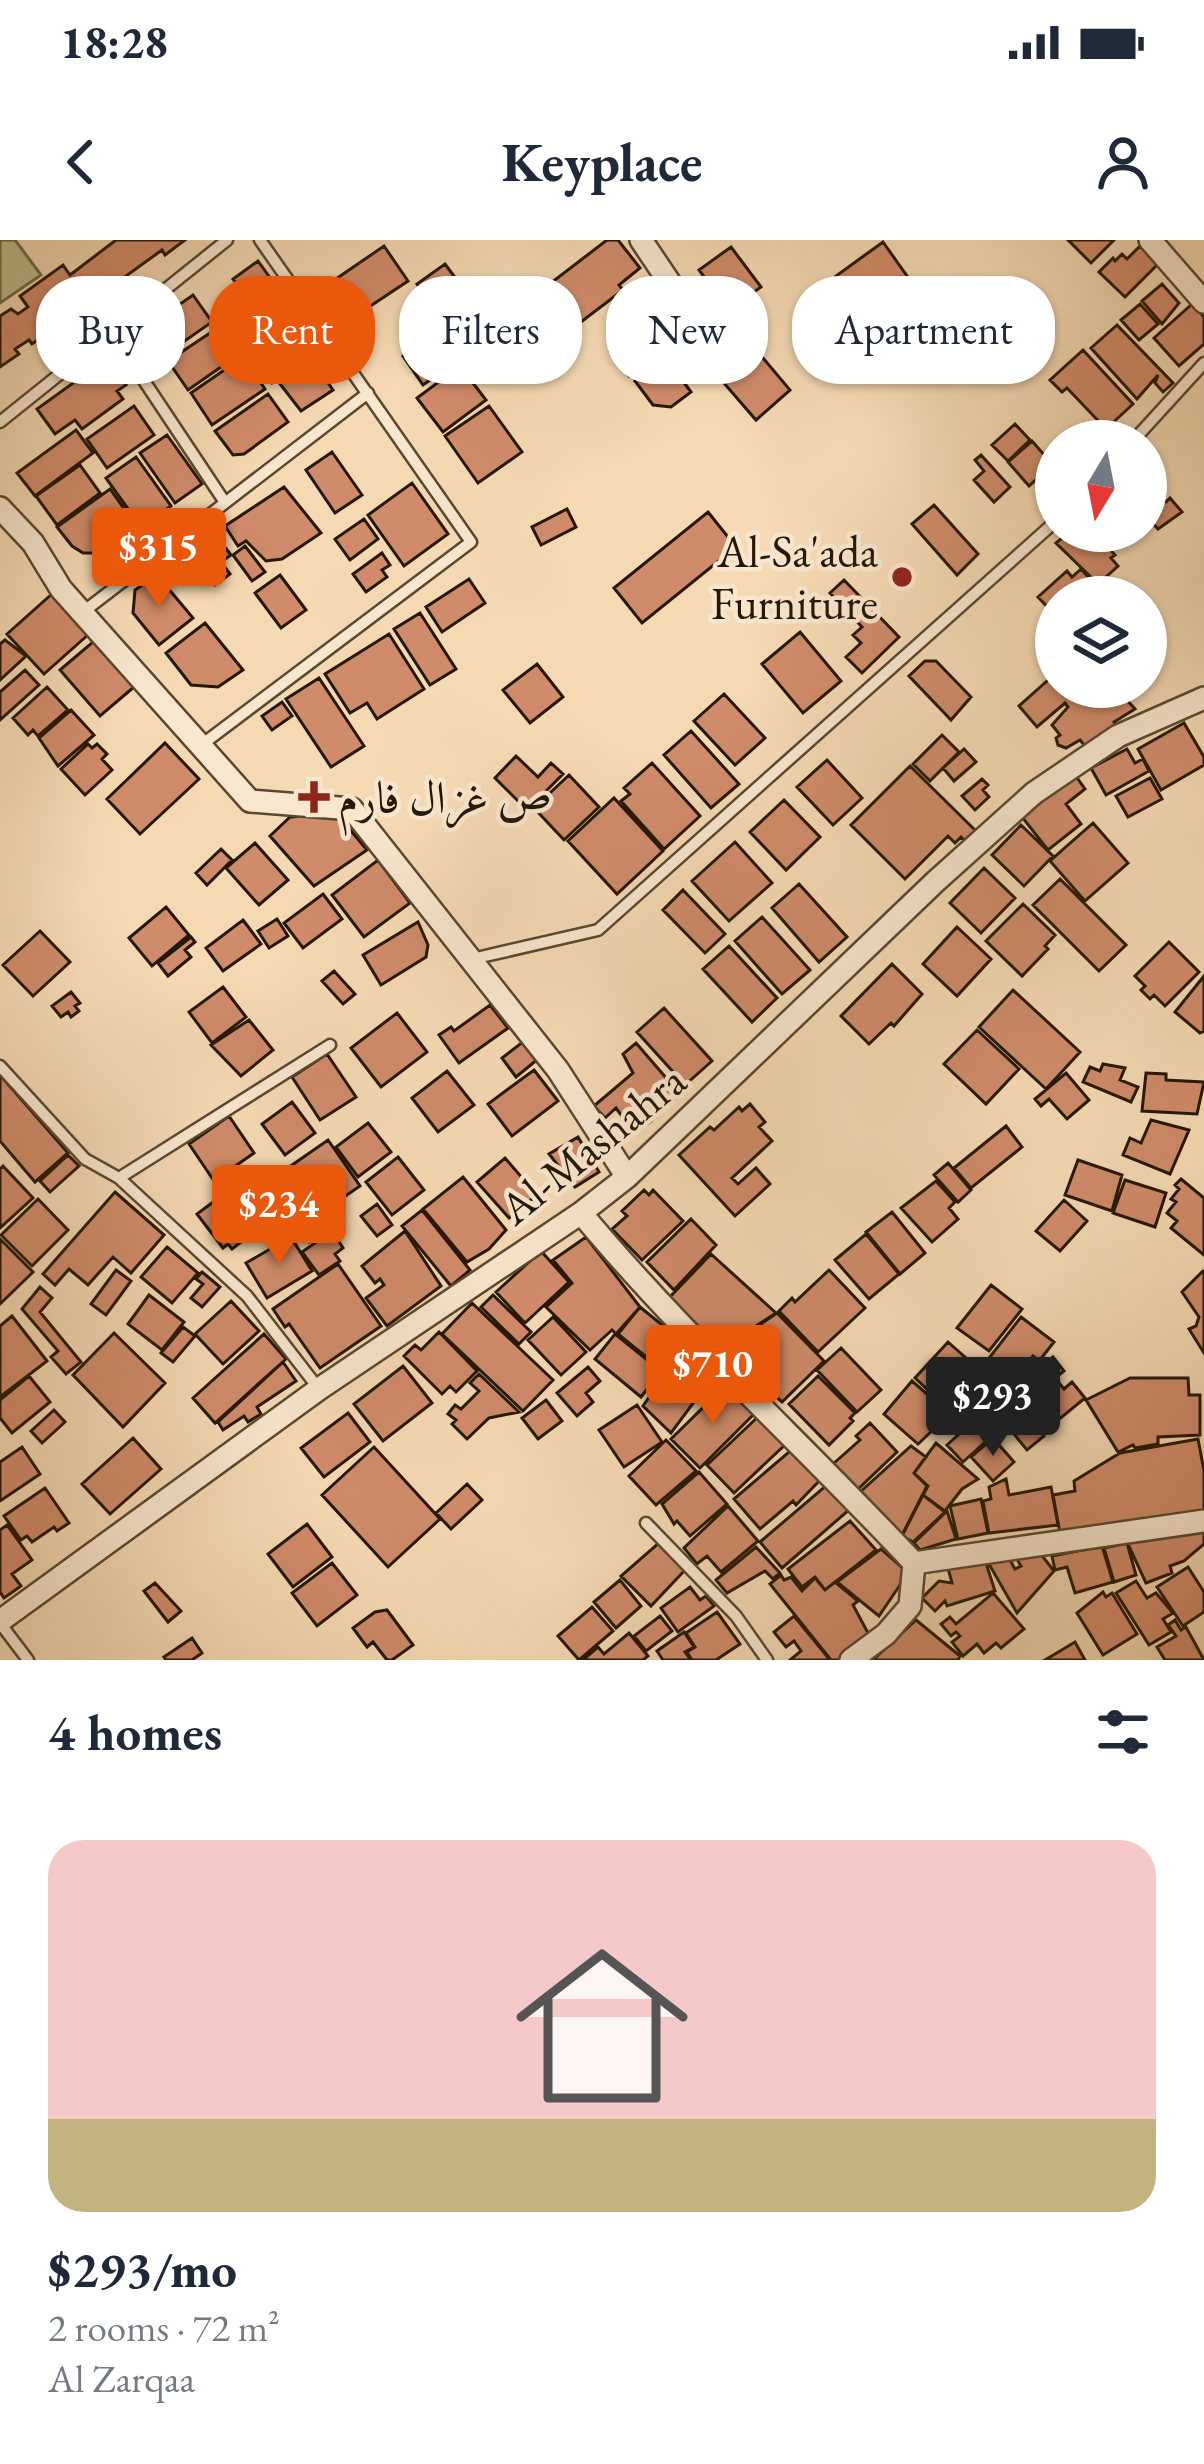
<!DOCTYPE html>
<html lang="en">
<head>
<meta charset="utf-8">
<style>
  body { margin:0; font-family:"EB Garamond",Amiri,serif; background:#f2f2f3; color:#1f2937; height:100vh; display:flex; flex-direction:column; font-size:45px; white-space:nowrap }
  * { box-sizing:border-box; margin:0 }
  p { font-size:39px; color:#747a83 }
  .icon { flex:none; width:66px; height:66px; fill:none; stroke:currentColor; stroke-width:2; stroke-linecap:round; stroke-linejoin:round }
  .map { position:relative; height:1420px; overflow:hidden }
  .drawer { display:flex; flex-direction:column; background:#fff; flex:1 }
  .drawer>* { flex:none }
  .top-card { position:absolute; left:36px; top:36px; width:1134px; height:108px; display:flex; gap:24px }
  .needle { width:78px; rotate:190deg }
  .tools { position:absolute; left:1035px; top:180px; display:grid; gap:24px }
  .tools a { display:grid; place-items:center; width:132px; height:132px; border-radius:50%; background:#fff; box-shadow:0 3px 9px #0004; font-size:60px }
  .price { position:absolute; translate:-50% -102px; padding:0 27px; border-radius:12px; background:#ea580c; color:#fff; font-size:39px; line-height:78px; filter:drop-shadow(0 3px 6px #0008) }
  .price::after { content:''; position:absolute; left:50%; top:72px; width:36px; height:27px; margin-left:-18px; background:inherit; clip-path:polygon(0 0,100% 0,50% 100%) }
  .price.on { background:#222; color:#fff }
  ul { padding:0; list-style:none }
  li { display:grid; align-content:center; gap:24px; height:636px; padding:0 48px }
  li+li { border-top:3px solid #e0e1e3 }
  li span { display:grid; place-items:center; height:372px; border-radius:36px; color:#555 }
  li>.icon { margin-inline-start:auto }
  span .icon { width:216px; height:216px; fill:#fffc; stroke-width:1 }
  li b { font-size:51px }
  h2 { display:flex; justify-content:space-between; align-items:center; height:144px; padding:0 48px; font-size:51px }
  .tag { padding:0 42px; border-radius:48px; background:#fff; box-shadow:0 3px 9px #0004; font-size:42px; line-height:108px }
  .tag.on { background:#ea580c; color:#fff }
  .status { display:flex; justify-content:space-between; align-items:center; height:84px; padding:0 60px; background:#fff; direction:ltr }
  .status svg { height:33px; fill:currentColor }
  header { display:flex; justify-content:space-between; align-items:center; height:156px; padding:0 48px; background:#fff; font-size:54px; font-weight:700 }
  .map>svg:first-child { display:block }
</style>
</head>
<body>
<div class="status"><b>18:28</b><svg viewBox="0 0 49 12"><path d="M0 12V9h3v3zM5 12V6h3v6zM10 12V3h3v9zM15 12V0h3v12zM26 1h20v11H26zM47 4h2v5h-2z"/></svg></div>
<header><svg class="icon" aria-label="back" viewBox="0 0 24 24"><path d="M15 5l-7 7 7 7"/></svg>Keyplace<svg class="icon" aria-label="person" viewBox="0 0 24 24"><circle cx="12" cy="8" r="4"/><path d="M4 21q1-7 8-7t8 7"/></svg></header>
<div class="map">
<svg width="1204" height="1420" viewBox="0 0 1204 1420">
  <rect width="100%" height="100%" fill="#f5d9b3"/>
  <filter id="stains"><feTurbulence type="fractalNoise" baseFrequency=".00167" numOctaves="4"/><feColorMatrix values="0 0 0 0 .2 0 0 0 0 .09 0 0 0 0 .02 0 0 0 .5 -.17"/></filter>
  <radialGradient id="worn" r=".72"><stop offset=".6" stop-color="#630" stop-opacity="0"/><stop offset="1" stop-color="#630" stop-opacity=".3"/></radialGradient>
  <path fill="#bcbf8c" stroke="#706b48" stroke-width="3" d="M0,0H15L41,35L0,63Z"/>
  <path fill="#d08b6a" stroke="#241704" stroke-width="3" d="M116,0H185L165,15L162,10L32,104L29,100L15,109L19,114L0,127V76L11,69L18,74L28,67L20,56L63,25L70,35Z
    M607,0H618L640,28L619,45L623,50L560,98L530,59Z
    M1068,0H1114L1091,23Z
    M883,2L924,60L880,90L854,54L850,56L836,36Z
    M384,6L408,41L360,73L336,39Z
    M1140,6L1158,24L1125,57L1099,32L1113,18L1115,21L1122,14L1127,19Z
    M731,7L761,47L729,70L699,30Z
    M258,21L273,42L249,60L233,39Z
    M445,24L482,74L454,94L417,44Z
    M1162,44L1179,63L1162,84L1142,61Z
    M274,47L294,75L247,108L227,80Z
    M193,55L212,82L163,116L144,89Z
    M670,56L694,89L629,136L610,111L615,107L610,100Z
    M1140,64L1158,84L1139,100L1121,80Z
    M1192,64L1204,77V104L1179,126L1154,98Z
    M222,85L241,113L188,150L168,121Z
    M1117,85L1173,143L1163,152L1155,143L1158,135L1137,159L1091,108Z
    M291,89L333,150L301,171L277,140L272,143L253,115Z
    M438,91L459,120L423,145L403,116Z
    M1083,110L1133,164L1106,189L1067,148L1062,152L1050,140Z
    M758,112L790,150L756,180L723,142Z
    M243,117L265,149L212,185L191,153Z
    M666,118L691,152L671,167L653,165L635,141Z
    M98,125L103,132L111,126L126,145L117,151L123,159L82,189L75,180L55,194L37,169Z
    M460,126L486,160L443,192L417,158Z
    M268,154L288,182L244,214L233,215L215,191Z
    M134,166L154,195L107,228L87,199Z
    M489,166L522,212L478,243L445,196Z
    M1015,184L1030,200L1008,221L992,205Z
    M76,190L93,213L35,256L17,233Z
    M167,195L202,244L175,263L140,213Z
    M1032,201L1053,225L1029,246L1008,222Z
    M332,212L362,255L335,273L306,230Z
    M981,215L1010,247L994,262L974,240L984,231L975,220Z
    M136,217L171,266L141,287L106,238Z
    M80,225L100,253L57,285L36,256Z
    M412,243L448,294L404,326L368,275Z
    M284,247L321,293L282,319L266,321L246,301L238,306L225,286Z
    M110,249L138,288L102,313H83L72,306L57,287Z
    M1161,257L1166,262L1170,258L1182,272L1158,289L1146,276Z
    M934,265L978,314L957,335L912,284Z
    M567,269L576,287L541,305L532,287Z
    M708,272L736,307L642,383L614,348Z
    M364,279L378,299L350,320L335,299Z
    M210,288L231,315L221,322L230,334L215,345L186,306Z
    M1070,291H1094L1115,315L1111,318L1118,326L1098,344L1056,303Z
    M245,306L265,332L252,341L233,315Z
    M382,313L390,325L382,330L387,337L366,352L353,334Z
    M1081,329L1100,350L1092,357H1056V376L1038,357L1067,331L1072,337Z
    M157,335L193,378L159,405L133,373L135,350Z
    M280,335L306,370L281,388L255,353Z
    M469,339L485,363L442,392L426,367Z
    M844,340L899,397L862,433L846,417L861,403L853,395L862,387L830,353Z
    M53,353L90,393L44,434L7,394Z
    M420,373L456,429L430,445L394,389Z
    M205,383L243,430L218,447L191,445L166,413Z
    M800,392L841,441L803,473L762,424Z
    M389,394L424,449L377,479L367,463L350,473L325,434Z
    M5,400L26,416L0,440V404Z
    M94,401L134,447L100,476L60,430Z
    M925,421H936L971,457L951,480L909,436Z
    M537,424L563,457L530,483L503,450Z
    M25,430L39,445L0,480V452Z
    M1056,433V447H1115L1135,469L1114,482L1117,487L1085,506L1080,500L1066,508L1058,505L1056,498L1060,495L1052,485L1068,467L1065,463L1037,487L1019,466Z
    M319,438L364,506L331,527L286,459Z
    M47,447L68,470L38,496L33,490L28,495L13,478Z
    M724,454L765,498L735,525L694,481Z
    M282,462L292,476L272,490L262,476Z
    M71,470L94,495L58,526L39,498Z
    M1184,483L1204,517V525L1161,550L1138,509Z
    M691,491L739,544L711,568L664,515Z
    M942,495L959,512L930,541L913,524Z
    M165,503L199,539L140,594L107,559Z
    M88,504L92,508L97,504L107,514L102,519L112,530L85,555L61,529Z
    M964,509L976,522L954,541L943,528Z
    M1127,509L1135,523L1143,519L1149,531L1106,555L1091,528Z
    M516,516L538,537L551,523L563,534L527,570L495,538Z
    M827,520L862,558L833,585L797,547Z
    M652,523L700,576L664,609L621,561L630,554L624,548Z
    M910,526L978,593L968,604L961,597L955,603L948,596L905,639L851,585Z
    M569,535L599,567L564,600L534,568Z
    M1075,535L1085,549L1066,564L1081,584L1048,610L1022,577Z
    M1150,538L1162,559L1128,577L1116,556Z
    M982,539L988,545L983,550L989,557L975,570L962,556Z
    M614,558L663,611L617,654L568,601Z
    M784,560L820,597L786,630L750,592Z
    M337,574L367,610L314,646L270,596L290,577Z
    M1093,583L1128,623L1085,661L1050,621Z
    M1021,585L1053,616L1024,646L992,615Z
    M735,602L772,643L729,681L692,641Z
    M255,603L288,640L259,665L226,628Z
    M221,609L232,620L207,645L196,633Z
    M378,620L410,663L364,697L332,655Z
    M984,628L1015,658L981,693L950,663Z
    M1060,639L1126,705L1099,731L1033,665Z
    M799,644L847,697L819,722L772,668Z
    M683,650L725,694L705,713L663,670Z
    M323,654L342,679L303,708L284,683Z
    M1023,664L1055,695L1045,706L1048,709L1022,736L986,701Z
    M166,667L189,695L152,726L129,698Z
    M762,677L810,730L782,754L735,701Z
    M277,679L288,696L269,708L258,691Z
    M243,680L261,704L223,731L206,708Z
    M418,682L428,705L426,717L381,745L363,715Z
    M957,687L991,719L957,756L923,724Z
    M40,691L70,722L33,756L3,725Z
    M191,697L195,702L185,710L191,717L168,736L158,723Z
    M1169,702L1199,732L1165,766L1154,755L1150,759L1141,750L1145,746L1135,736Z
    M729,706L777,758L752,782L703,729Z
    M892,724L922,754L894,786L891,783L869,804L841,776Z
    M334,731L355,754L343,764L322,741Z
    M1204,736V791L1200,793L1175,772Z
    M223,747L246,777L212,803L189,772Z
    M1013,750L1080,812L1046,849L979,787Z
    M71,752L80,763L75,766L79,771L71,777L68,772L61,777L52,766Z
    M490,765L508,788L459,823L439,795L451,787L454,791Z
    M664,768L712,821L685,845L637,792Z
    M397,773L427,812L381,847L351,808Z
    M249,780L273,810L241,836L211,805Z
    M977,790L1019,829L986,864L944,824Z
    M524,801L538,819L516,837L502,818Z
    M636,803L680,854L649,883L641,885L624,879L616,868L605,878L594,866L633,833L623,814Z
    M327,814L356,857L320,880L292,837Z
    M1103,824L1125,828L1120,840L1138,847L1131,862L1083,842L1090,827L1100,831Z
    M534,830L558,861L512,896L488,864Z
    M447,831L474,865L438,892L412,858Z
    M1066,833L1089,860L1067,879L1049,859L1041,866L1035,859Z
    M1146,833L1166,834V840L1204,842L1197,874L1142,871Z
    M0,835L68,913L35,942L0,901Z
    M292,862L315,893L285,915L262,884Z
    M750,864L765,882L759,887L772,901L732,938L738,944L756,928L770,944L735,976L679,915L710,887L714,890L739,867L742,871Z
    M229,876L254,913L214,941L189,904Z
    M1151,880L1189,890L1170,934L1123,915L1130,898L1141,903Z
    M368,883L391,912L358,937L336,907Z
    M1006,886L1022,907L971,948L954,928Z
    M578,897L599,932L575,947L549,914Z
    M328,900L360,946L337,962L327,948L307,962L285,930Z
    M68,915L79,926L50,952L40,941Z
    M398,917L424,950L392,975L366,942Z
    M505,918L537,955L509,978L477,942Z
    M1078,920L1122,935L1112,971L1065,955Z
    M948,923L971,950L958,962L934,935Z
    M3,926L33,958L0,988V929Z
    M463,937L506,990L489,1009L467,1022L423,969Z
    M1181,939L1204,958V1015L1171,988L1177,981L1167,973L1176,962L1171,959L1179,949L1175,945Z
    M1125,940L1166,953L1155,987L1113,973Z
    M936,941L955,962L949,968L958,979L932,1002L901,968Z
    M244,943L271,979L232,1009L228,1004L223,1008L197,974L220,957L224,963Z
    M644,950L649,955L653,950L683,981L642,1020L612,989L627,976L622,971Z
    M115,952L164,995L131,1033L113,1017L88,1045L69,1029L55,1045L43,1034Z
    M38,959L68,990L32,1026L1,995Z
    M1064,960L1087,981L1060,1011L1036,991Z
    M331,961L343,982L309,1002L297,982Z
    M377,964L392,985L377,996L361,976Z
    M422,970L470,1030L451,1046L402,986Z
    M892,972L925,1013L900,1034L866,992Z
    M691,979L716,1005L674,1050L647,1022Z
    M332,991L343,1008L335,1014L340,1021L319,1035L302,1012Z
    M405,991L441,1046L387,1086L366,1058L384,1045L380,1039L375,1043L362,1026Z
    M866,994L899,1034L869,1059L835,1020Z
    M291,997L312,1031L267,1058L246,1023Z
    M586,997L640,1067L616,1094L612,1090L590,1110L546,1067L572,1043L553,1020Z
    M0,999L33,1032L0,1064Z
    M167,1007L198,1033L172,1063L141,1037Z
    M541,1011L569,1042L525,1083L496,1052Z
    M711,1014L776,1073L722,1108L667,1060Z
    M338,1024L381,1086L320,1128L289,1084L285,1087L273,1069Z
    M116,1030L131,1041L106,1075L91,1064Z
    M829,1030L865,1068L818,1112L779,1071L792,1058L795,1062Z
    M1203,1031H1204V1113L1189,1089L1196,1086L1199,1077L1182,1052Z
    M202,1032L220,1047L202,1067L191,1058L203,1044L196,1039Z
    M991,1045L1022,1069L989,1111L957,1088Z
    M40,1047L52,1058L40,1072L81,1122L66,1134L51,1117L58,1111L22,1069Z
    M149,1055L184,1082L162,1110L128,1084Z
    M493,1055L531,1092L519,1104L481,1067Z
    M231,1061L259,1091L223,1124L195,1094Z
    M472,1063L553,1140L523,1171L442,1094Z
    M640,1067L683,1102L661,1129L618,1094Z
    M777,1073L824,1121L782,1162L723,1110Z
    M12,1076L47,1121L0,1157V1086Z
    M553,1077L586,1112L561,1135L528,1100Z
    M1021,1077L1054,1102L1039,1121L1033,1116L1012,1143L986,1122Z
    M183,1087L195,1096L173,1122L161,1113Z
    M439,1092L477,1131L456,1152L450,1146L442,1154L404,1116L415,1105L421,1110Z
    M114,1093L165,1143L123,1187L73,1135Z
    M264,1094L286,1119L215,1183L193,1158Z
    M615,1094L661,1131L641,1157L595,1119Z
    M948,1102L984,1134L953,1173L915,1138Z
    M686,1104L717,1131L671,1193L643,1166Z
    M841,1108L881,1150L857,1172L817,1130Z
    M1053,1117L1064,1131L1055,1138L1064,1149L1072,1142L1085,1158L1046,1190L1013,1150Z
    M283,1122L296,1141L257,1167L261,1174L248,1182L244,1176L223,1190L218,1182Z
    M403,1126L432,1163L383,1201L354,1164Z
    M588,1127L600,1141L586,1153L593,1162L577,1176L557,1153Z
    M479,1134L519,1172L489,1178L467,1199L452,1184L456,1180L448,1174L455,1165L461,1169L479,1151L470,1143Z
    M29,1136L50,1162L12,1193L0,1178V1160Z
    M818,1136L855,1173L850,1178L853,1181L829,1205L789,1164Z
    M1130,1138H1188L1189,1155H1200V1195L1158,1197V1204L1135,1208L1133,1205L1118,1212L1086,1160Z
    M912,1141L950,1174L918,1204L884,1174Z
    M726,1145L754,1174L700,1228L671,1199Z
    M1008,1152L1044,1196L1027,1210L991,1166Z
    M546,1160L562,1181L538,1199L522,1178Z
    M637,1165L662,1202L624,1227L599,1190Z
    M54,1170L65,1182L42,1203L31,1191Z
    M348,1173L370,1202L324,1237L301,1208Z
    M761,1174L788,1202L734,1253L707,1225Z
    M978,1177L994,1194L963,1222L947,1205Z
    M870,1183L897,1212L857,1250L833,1224L860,1200L856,1196Z
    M133,1198L161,1229L110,1274L82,1244Z
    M993,1198L1014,1222L993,1241L971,1217Z
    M1198,1199L1204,1231V1271L1060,1293L1053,1255L1075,1251L1074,1241L1120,1213Z
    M666,1200L696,1231L656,1265L629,1236Z
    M936,1203L978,1239L962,1249L945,1271L923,1255L928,1246L914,1233Z
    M796,1206L823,1237L796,1265L793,1261L760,1289L734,1259Z
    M911,1206L926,1217L914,1233L927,1246L900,1299L859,1253Z
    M22,1207L40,1234L0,1261V1222Z
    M374,1207L440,1279L388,1327L322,1255Z
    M699,1232L727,1264L690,1296L677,1281L674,1284L662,1264Z
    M1006,1239L1009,1255L1051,1247L1058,1285L989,1293L983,1261L991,1259L989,1247Z
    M467,1244L482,1260L451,1289L436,1273Z
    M828,1244L850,1269L782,1328L760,1302Z
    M45,1248L69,1283L57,1291L54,1287L32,1302L27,1296L21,1300L4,1276Z
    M923,1255L945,1272L913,1302L902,1296Z
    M981,1259L988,1293L958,1299L950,1266Z
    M728,1266L758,1301L721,1332L707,1316L697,1324L684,1308Z
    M947,1271L956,1299L920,1310L914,1303Z
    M850,1281L876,1310L825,1350L815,1337L802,1347L788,1329Z
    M307,1284L332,1317L293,1347L268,1314Z
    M7,1285L32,1320L12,1334L21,1346L4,1358L0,1352V1290Z
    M1204,1291V1304L1184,1321L1170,1326L1172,1333L1146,1343L1127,1302Z
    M661,1301L686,1329L651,1366L621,1336Z
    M1127,1303L1136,1335L1114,1342L1104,1308Z
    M1102,1306L1113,1342L1075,1353L1067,1327L1055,1330L1052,1316Z
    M756,1307L780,1333L773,1339L765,1331L727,1353L716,1340Z
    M1036,1308L1054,1331L1017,1373L989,1324L1007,1315L1015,1329L1021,1326L1014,1314Z
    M881,1309L904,1329L900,1345L879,1376L837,1342Z
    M984,1317L995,1351L947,1366L945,1361L935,1371L922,1358L939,1341L952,1343L948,1328Z
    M332,1323L357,1355L317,1386L292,1353Z
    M1188,1327L1204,1352V1372L1183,1386L1157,1347Z
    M781,1335L784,1340L791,1337L802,1351L815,1338L825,1350L835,1342L858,1361L853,1365L868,1393L839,1420H831L770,1344Z
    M620,1340L641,1366L616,1388L594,1362Z
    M1136,1341L1147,1358L1156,1353L1173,1373L1163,1379L1171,1392L1149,1405L1116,1353Z
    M155,1343L181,1371L168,1382L144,1351Z
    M690,1347L700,1360L706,1356L714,1366L678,1392L661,1368Z
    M1103,1352L1106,1357L1112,1353L1137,1394L1103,1415L1077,1373Z
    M993,1353L1024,1389L1001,1408L996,1403L984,1413L977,1404L963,1416L952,1402L960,1396L956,1392L951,1396L941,1384L950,1377L956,1384Z
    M592,1367L613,1391L579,1420L558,1396Z
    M387,1370L413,1405L392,1420H387L373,1402L367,1407L353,1388L375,1372Z
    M717,1372L740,1404L716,1420H692L687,1412L695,1407L686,1393Z
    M660,1376L672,1391L646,1411L634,1396Z
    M794,1376L830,1420H790L801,1411L794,1401L786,1407L774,1392Z
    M916,1380L960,1416L958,1420H873Z
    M1175,1380L1181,1390L1186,1387L1204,1420H1165L1157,1407L1176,1396L1168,1385Z
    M684,1392L694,1407L685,1412L691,1420H663L657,1411Z
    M629,1393L648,1416L643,1420H583L598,1407L604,1414Z
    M192,1398L202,1413L192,1420H166L164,1417Z
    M1075,1402L1085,1420H1045Z"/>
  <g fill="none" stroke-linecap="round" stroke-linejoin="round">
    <g stroke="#584830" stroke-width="15">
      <path id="lane" d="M111,91L224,261
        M0,182L227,0
        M1133,201L1204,123
        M83,372L368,153
        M200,506L471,302L260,0
        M472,719L598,690L1056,281
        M0,826L85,919L119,938L247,1056L319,1149
        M119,938L330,805
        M646,1283L736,1376L767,1420
        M0,1383L28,1420"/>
    </g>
    <g stroke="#584830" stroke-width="26">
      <path id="street" d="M641,0L709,101
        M1150,0L1204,62
        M0,268L33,303L61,349L250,561L352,569L558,830L627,937
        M581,973C684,1097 804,1205 914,1323
        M914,1323L1204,1281
        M0,1381L319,1149L581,973L627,937L935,642L1034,553L1118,496L1204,458
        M851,1420L886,1394L910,1366L914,1323"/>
    </g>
    <use href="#lane" stroke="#f8e6ce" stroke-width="10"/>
    <use href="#street" stroke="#f8e6ce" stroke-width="21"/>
  </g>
  <g fill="#8f2418" stroke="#f8e6ce" stroke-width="4.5">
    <circle cx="902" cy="337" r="12"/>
    <path d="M308 539h12v12h12v12h-12v12h-12v-12h-12v-12h12z"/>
  </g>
  <g text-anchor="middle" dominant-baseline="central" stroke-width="9" stroke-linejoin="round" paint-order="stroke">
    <g font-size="45" fill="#241704" stroke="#f8e6ce" text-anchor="end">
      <text x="878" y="311">Al-Sa'ada<tspan x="878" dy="52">Furniture</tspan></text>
      <text x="338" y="557" text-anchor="start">ص غزال فارم</text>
    </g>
    <g font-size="45" fill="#241704" stroke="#f8e6ce">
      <text transform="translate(592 904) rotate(-39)">Al-Mashahra</text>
    </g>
  </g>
  <rect width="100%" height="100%" filter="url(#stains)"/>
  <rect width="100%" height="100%" fill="url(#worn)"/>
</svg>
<div class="tools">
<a><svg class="needle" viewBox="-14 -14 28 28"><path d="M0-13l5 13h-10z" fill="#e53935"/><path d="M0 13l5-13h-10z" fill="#747a83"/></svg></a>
<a><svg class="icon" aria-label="layers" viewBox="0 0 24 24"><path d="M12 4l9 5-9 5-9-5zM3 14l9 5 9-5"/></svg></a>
</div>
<b class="price" style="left:159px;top:370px">$315</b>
<b class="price" style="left:279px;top:1027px">$234</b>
<b class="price" style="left:713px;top:1187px">$710</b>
<b class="price on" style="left:993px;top:1219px">$293</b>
<div class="top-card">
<a class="tag">Buy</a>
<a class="tag on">Rent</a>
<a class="tag">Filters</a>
<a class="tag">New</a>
<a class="tag">Apartment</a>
</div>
</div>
<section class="drawer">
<h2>4 homes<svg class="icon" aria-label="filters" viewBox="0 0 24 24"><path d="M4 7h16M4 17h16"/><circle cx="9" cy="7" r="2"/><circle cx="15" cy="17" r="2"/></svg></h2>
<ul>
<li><span style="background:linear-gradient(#f6c9c9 75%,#c2b280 0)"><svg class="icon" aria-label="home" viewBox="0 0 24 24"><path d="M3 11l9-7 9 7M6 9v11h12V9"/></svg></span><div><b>$293/mo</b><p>2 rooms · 72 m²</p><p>Al Zarqaa</p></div></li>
</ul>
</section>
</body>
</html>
